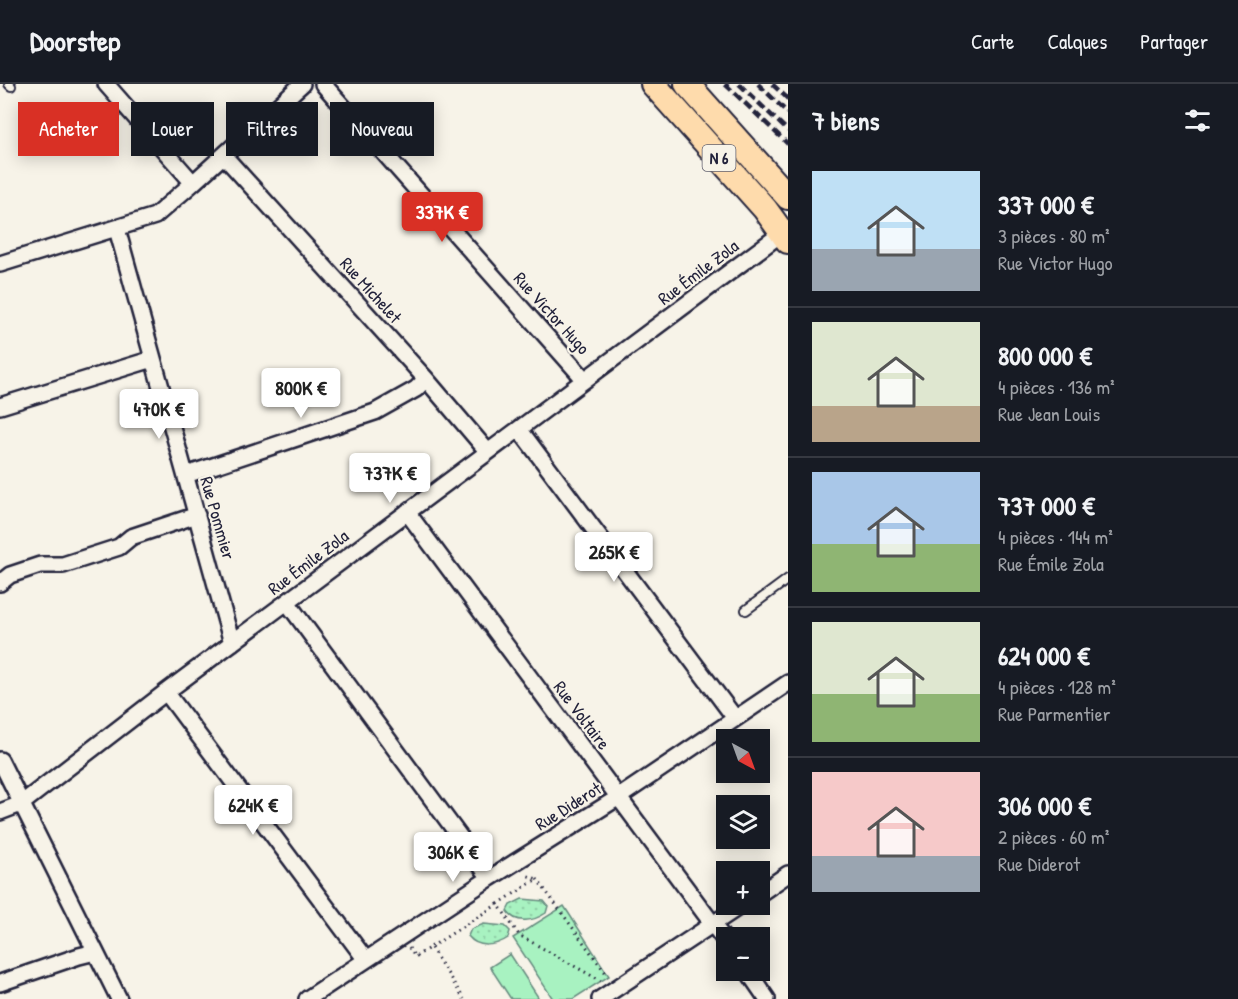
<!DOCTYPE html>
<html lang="fr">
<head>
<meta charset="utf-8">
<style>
  body { margin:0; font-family:"Patrick Hand",sans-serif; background:#242831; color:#f1f3f6; height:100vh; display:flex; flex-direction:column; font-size:22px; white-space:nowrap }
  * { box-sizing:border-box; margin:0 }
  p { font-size:20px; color:#9ea1a6 }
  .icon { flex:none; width:33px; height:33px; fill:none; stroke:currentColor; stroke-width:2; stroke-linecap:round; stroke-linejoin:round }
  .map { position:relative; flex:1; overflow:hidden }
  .sheet { display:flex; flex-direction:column; background:#171b24; width:450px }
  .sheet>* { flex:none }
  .banner { position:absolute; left:18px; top:18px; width:570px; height:54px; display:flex; gap:12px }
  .needle { width:39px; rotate:139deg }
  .buttons { position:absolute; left:716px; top:645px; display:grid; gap:12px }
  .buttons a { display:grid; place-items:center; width:54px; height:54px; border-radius:0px; background:#171b24; box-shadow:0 3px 15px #0003; font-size:30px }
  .price { position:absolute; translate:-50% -51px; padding:0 14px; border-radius:6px; background:#fff; color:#222; font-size:20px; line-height:39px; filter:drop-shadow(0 2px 3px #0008) }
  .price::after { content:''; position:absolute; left:50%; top:36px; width:18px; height:14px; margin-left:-9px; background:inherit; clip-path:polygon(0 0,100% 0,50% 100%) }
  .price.current { background:#d93025; color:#fff }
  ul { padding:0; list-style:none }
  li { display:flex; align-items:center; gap:18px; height:150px; padding:0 24px }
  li+li { border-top:2px solid #363941 }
  li span { display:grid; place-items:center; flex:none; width:168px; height:120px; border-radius:0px; color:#555 }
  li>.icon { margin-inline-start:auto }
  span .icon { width:72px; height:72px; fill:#fffc; stroke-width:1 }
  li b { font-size:26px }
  h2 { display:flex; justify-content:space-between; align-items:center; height:72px; padding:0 24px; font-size:26px }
  .pill { padding:0 21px; border-radius:0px; background:#171b24; box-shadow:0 3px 15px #0003; font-size:21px; line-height:54px }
  .pill.current { background:#d93025; color:#fff }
  header { display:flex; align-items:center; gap:36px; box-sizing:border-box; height:84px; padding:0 30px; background:#171b24; border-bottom:2px solid #363941 }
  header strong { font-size:28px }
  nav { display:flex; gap:33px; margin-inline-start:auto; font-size:21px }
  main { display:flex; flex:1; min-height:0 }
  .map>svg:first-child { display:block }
</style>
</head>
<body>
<header>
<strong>Doorstep</strong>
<nav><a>Carte</a><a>Calques</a><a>Partager</a></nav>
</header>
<main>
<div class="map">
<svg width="788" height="915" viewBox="0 0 788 915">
  <defs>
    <pattern id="park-dots" width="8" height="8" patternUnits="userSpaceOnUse" patternTransform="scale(1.5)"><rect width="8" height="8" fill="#a8f2c1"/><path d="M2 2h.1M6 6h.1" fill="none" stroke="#90cfa7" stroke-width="1.8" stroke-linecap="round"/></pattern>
  </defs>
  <rect width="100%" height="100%" fill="#f7f3e8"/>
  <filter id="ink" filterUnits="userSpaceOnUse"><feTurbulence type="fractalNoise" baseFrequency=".0167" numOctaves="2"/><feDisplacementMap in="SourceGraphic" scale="12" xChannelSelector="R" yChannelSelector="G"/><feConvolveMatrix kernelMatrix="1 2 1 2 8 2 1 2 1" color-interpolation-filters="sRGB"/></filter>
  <g filter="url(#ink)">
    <path fill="#a8f2c1" stroke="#658a7e" stroke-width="1.5" d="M564,822L609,892L573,915H553L513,854Z
      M510,870L538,913L535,915H511L490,883Z"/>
    <path fill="url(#park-dots)" stroke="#658a7e" stroke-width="1.5" d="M522,815L544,817L548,822L546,829C534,837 516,841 507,827L510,821Z
      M484,840L505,842L510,847L508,854C496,862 478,865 468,852L471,845Z"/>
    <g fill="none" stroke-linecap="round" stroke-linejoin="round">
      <g stroke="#22223b" stroke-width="12">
        <path id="lane" d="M9,0L11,2
          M746,526L788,495"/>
      </g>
      <g stroke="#22223b" stroke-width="20">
        <path id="street" d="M106,0L193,99
          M323,0L585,296
          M224,72L426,295L488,368
          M117,145L232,559
          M0,180L155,132L193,99L302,0
          M0,322L153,275
          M519,345L735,634
          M186,391L375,328L416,305L426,295
          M407,428L726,858
          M0,499L10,491L40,481H63L119,463L131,453L197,431
          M287,518L490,794
          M166,608L366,876
          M0,676L119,915
          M0,728L21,720L166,608L782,149
          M759,810L788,790
          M747,886L767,915
          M0,899L79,872L95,868
          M307,915L490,794L619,713L788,599
          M600,915L743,820"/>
      </g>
      <g stroke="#22223b" stroke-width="28">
        <path id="primary" d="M653,0L765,125L788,157
          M687,0L788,113"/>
      </g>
      <path stroke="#22223b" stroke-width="3" stroke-dasharray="1.5 4.5" stroke-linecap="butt" d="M537,795L608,892
        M498,820L537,795L526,791
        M409,864L415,873L498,820L519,851L601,897
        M431,864L464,915"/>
      <use href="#lane" stroke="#f7f3e8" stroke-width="8"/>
      <use href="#street" stroke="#f7f3e8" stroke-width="15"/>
      <use href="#primary" stroke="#fedbac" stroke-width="24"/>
      <path stroke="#22223b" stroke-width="4.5" stroke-dasharray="9 4.5" stroke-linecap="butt" d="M725,0L788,60
        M739,0L788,47
        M758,0L788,29
        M772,0L788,15"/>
    </g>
  </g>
  <g text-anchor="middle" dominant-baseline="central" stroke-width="4.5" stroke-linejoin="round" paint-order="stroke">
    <rect fill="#f7f3e8" stroke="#62616f" stroke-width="1.5" x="702.5" y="61" width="33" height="26" rx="4.5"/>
    <g font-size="16" font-weight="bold" fill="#22223b">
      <text x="719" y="74">N 6</text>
    </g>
    <g font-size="18" fill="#22223b" stroke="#f7f3e8">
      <text transform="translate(698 188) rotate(-37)">Rue Émile Zola</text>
      <text transform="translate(371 206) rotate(48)">Rue Michelet</text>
      <text transform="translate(552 229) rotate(48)">Rue Victor Hugo</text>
      <text transform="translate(218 434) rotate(74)">Rue Pommier</text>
      <text transform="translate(308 478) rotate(-37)">Rue Émile Zola</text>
      <text transform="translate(582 631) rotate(53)">Rue Voltaire</text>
      <text transform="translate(568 722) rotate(-32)">Rue Diderot</text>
    </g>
  </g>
</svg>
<div class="buttons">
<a><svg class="needle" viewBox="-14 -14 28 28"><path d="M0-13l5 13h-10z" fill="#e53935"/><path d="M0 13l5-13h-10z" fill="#9ea1a6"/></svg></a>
<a><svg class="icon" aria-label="layers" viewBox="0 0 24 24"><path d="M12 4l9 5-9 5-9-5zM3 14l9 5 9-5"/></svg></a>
<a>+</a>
<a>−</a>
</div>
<b class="price current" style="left:442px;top:159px">337K €</b>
<b class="price" style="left:301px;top:335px">800K €</b>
<b class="price" style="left:159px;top:356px">470K €</b>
<b class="price" style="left:390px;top:420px">737K €</b>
<b class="price" style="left:614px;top:499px">265K €</b>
<b class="price" style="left:253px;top:752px">624K €</b>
<b class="price" style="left:453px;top:799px">306K €</b>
<div class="banner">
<a class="pill current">Acheter</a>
<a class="pill">Louer</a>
<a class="pill">Filtres</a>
<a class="pill">Nouveau</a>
</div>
</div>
<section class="sheet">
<h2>7 biens<svg class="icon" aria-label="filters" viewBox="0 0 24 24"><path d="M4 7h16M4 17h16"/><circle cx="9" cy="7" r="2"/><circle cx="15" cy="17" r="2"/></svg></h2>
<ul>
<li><span style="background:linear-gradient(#bfe0f5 65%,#9aa5b1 0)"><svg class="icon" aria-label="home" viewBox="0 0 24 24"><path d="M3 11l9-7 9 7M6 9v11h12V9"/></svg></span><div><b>337 000 €</b><p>3 pièces · 80 m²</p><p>Rue Victor Hugo</p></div></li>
<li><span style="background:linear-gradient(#dfe7d0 70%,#b9a48a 0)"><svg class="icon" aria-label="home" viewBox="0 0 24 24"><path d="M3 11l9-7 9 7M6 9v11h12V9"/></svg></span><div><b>800 000 €</b><p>4 pièces · 136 m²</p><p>Rue Jean Louis</p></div></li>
<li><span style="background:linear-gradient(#a9c7e8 60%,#8fb573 0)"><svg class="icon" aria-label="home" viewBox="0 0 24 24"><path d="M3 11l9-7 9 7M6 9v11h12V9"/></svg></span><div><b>737 000 €</b><p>4 pièces · 144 m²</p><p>Rue Émile Zola</p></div></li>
<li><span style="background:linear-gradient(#dfe7d0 60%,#8fb573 0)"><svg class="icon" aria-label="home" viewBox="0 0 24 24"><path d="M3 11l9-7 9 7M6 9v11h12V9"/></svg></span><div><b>624 000 €</b><p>4 pièces · 128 m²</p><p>Rue Parmentier</p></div></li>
<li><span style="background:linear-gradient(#f6c9c9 70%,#9aa5b1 0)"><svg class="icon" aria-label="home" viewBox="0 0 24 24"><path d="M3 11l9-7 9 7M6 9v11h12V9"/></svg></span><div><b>306 000 €</b><p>2 pièces · 60 m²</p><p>Rue Diderot</p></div></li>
</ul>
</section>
</main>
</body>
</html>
